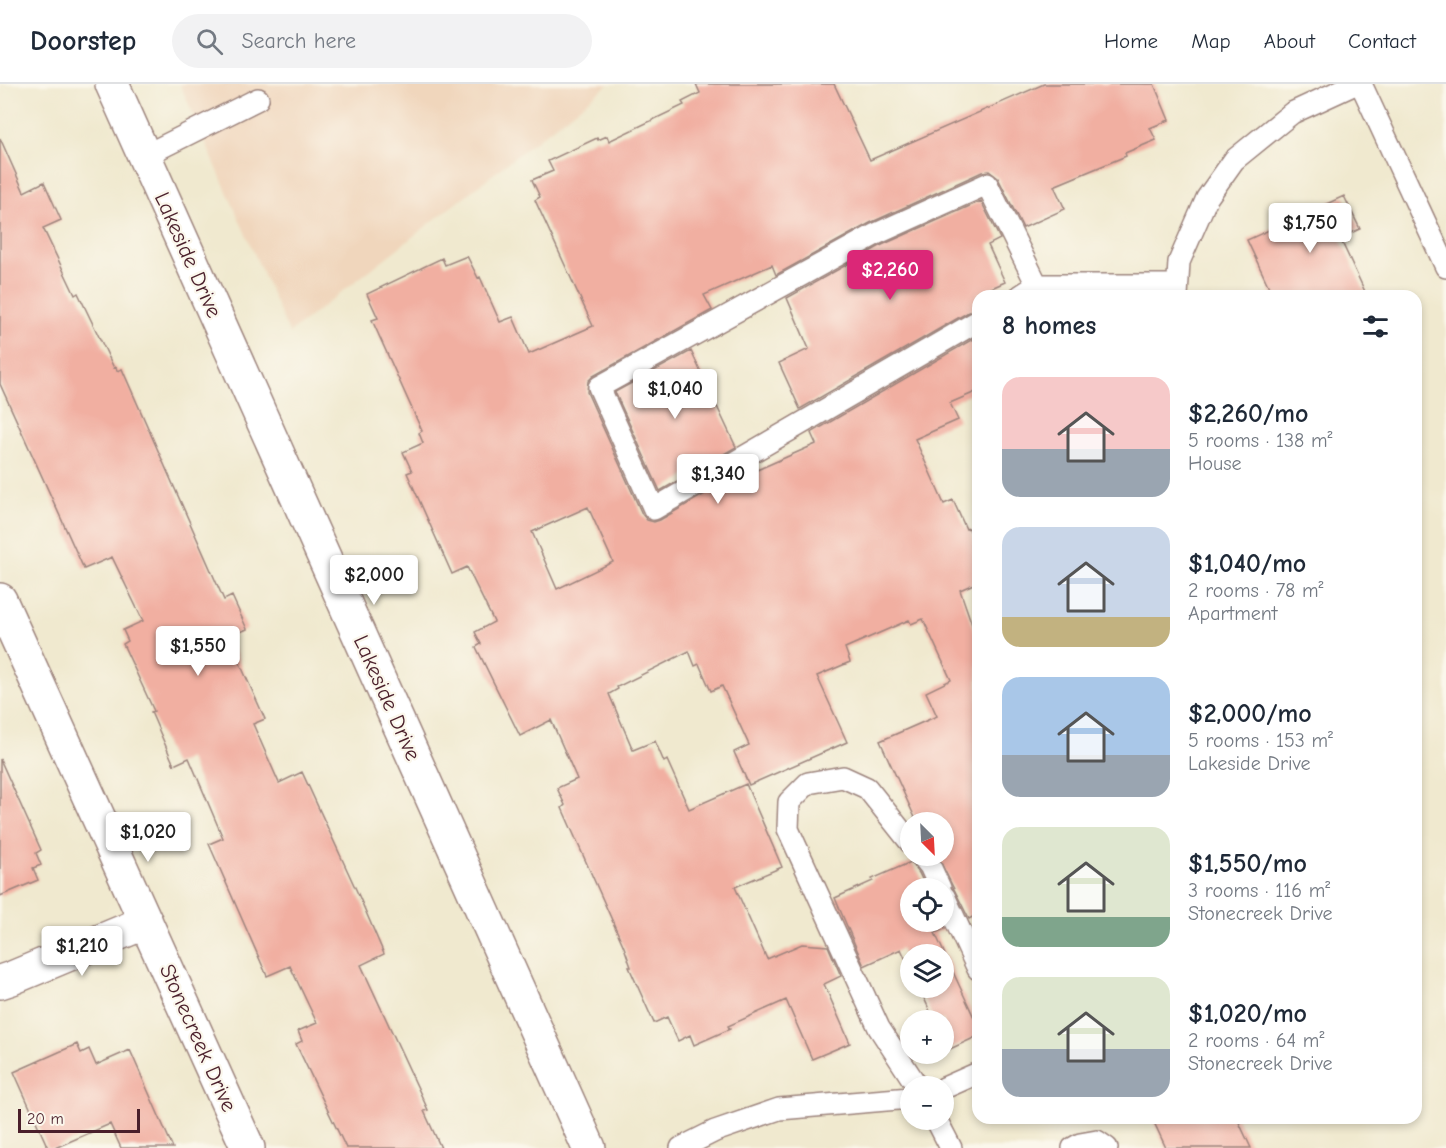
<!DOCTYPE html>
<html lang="en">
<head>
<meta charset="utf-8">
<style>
  body { margin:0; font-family:"Comic Neue",sans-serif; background:#f2f2f3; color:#1f2937; height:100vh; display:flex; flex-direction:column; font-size:22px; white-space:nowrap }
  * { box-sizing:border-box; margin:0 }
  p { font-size:20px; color:#747a83 }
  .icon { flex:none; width:33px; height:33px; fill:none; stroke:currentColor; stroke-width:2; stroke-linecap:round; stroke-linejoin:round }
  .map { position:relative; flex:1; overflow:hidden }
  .panel { position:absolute; left:972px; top:206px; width:450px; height:834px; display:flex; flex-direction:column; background:#fff; border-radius:18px; box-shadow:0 3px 9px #0003 }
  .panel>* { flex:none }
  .needle { width:39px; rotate:156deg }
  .fabs { position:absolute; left:900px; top:728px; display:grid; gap:12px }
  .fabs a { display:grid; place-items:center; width:54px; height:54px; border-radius:50%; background:#fff; box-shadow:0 3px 9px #0003; font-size:30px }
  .scale { position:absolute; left:18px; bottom:15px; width:122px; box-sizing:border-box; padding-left:6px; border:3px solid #4a1f2b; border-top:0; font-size:16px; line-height:21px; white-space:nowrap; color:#4a1f2b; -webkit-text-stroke:4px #fbf7ec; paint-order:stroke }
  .price { position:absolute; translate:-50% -51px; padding:0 14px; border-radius:6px; background:#fff; color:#222; font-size:20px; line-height:39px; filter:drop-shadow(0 2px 3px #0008) }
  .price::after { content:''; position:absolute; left:50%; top:36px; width:18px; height:14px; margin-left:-9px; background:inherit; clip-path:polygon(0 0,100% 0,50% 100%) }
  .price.current { background:#db2777; color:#fff }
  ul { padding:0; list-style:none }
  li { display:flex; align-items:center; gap:18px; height:150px; padding:0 30px }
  li span { display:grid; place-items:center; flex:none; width:168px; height:120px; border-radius:18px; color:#555 }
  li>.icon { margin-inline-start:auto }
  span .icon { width:72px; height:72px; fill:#fffc; stroke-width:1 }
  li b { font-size:26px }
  h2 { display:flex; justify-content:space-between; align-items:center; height:72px; padding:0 30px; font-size:26px }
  header { display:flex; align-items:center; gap:36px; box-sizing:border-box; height:84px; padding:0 30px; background:#fff; border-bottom:2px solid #e0e1e3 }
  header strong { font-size:28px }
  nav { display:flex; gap:33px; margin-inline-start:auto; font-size:21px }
  .search { width:420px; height:54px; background:#f2f2f3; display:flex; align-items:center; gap:15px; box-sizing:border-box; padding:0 21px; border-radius:33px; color:#747a83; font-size:22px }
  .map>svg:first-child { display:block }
</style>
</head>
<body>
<header>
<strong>Doorstep</strong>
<div class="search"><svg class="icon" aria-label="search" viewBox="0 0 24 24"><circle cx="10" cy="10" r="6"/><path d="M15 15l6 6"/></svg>Search here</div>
<nav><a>Home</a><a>Map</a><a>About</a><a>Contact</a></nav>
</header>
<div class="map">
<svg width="1446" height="1064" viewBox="0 0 1446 1064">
  <rect width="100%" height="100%" fill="#fbf7ec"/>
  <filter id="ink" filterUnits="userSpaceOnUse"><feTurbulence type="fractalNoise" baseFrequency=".0167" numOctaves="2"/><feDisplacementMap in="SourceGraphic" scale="12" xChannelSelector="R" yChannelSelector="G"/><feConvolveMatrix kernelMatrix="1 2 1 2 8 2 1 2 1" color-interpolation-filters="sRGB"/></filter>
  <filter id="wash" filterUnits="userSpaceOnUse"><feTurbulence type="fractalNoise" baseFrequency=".008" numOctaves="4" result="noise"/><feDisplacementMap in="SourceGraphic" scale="24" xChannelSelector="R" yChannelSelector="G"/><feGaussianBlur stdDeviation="1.35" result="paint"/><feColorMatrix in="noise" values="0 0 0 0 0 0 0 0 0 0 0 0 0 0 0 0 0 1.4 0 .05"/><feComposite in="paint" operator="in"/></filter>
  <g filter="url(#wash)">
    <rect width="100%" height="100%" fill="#f0e9cf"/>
    <path fill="#f0d6bc" d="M180,0H609L289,249Z"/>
    <g id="blocks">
      <path fill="#f1afa1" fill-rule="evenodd" d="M696,0H834L870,76L1044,0H1154L1169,36L1150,44L1156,56L1125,69L1126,72L1054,102L1065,125L1023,144L998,94L989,87L982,88L870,139L776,191L772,181L704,211L712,226L593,292L588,297L587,308L642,430L647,436L654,438L660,436L746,386L748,390L816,360L811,349L978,252V307L950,319L958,336L915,355L944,420L953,416L966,445L969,444L978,466V498L960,506L978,558V830L969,835L937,771H944V738H917L880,657L937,632L926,608L951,596L923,535L911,540L909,536L845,564L850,578L817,592L847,658L749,701L734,668L749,661L722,602L711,607L699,580L695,582L689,567L617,603L618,605L609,610L633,666L655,657L664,678L667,676L689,725L746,700L782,783L735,803L767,875L802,860L828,862L841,892L824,900L850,959L812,975L786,916L728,942L730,945L694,961L690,951L678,957L667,933L654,939L629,883H631L624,863L562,724L565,721L557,704L577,695L551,636L520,652L476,563L481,560L475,548L494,538L467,483L452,490L407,389L412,387L403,368L423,359L419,349L422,347L372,236L378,234L367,210L442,174L445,181L467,172L478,194L480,193L500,238L513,233L529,270L593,242L535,116L540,113L532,96L553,87L548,77L597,54L598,56L607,52L609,57L684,21L682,18L700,9ZM588,423L613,478L557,505L532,448Z
        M0,54L24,108L44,98L61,136L43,144L75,211L78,209L114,284L116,283L117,287L122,285L224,516L232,512L247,545L228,553L265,635L253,640L279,699L302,688L359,812L384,870L361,881L428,1026L424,1027L441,1064H346L296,960L302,957L298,947L317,939L290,882L267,892L209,760L223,754L189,674L174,681L151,628L154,627L123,560L128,557L123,546L143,537L112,473L84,485L0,300Z
        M1344,112L1360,145L1340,154L1367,212H1273L1247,156Z
        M981,117L1000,155L988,161L1005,198L978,210V224L972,226L800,325L779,279L809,265L787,214L882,161Z
        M691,267L736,363L660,407L615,308Z
        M0,675L41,766L36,769L41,781L33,784L38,796L0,812Z
        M911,778L919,789L926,804H910V837H942L945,845L935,849L978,942V952L948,966L944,956V936H934L919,903H944V870H910V885L901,865L864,882L835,814L873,797L872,795Z
        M77,960L81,969L89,965L96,981L130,966L173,1064H121L110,1040L55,1064H48L14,988Z
        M1152,1034H1237L1251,1064H1166Z"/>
    </g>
  </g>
  <g filter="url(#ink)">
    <use href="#blocks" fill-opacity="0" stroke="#9d847d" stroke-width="1.5"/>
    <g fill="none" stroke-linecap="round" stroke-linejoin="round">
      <g stroke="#9d847d" stroke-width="24">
        <path id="lane" d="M1361,0L1446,183
          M144,72L258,15
          M1020,212L1037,201H1177
          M1177,212L1179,178L1207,114L1234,76L1292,29L1355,0
          M978,237L654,425L599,303L876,150L987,100L1037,201
          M910,758L867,704L843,693L808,699L789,718L788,745L879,944L917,1002
          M921,771L930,782L940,804
          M944,812L978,885
          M944,1004L978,989
          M936,1035L951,1064
          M681,1064L715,1047L779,1025L910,1014
          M1073,1064L1080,1060L1097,1057L1107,1064"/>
      </g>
      <g stroke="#9d847d" stroke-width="36">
        <path id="street" d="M0,516L248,1064
          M0,898L12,894L146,838"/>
      </g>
      <g stroke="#9d847d" stroke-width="36">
        <path id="secondary" d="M112,0L589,1064"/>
      </g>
      <use href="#lane" stroke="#fff" stroke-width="21"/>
      <use href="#street" stroke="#fff" stroke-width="33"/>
      <use href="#secondary" stroke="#fff" stroke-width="33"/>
    </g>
  </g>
  <g text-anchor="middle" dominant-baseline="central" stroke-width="4.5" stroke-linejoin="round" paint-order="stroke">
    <g font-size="22" fill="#4a1f2b" stroke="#fbf7ec">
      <text transform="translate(188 171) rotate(66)">Lakeside Drive</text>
      <text transform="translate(387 614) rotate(66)">Lakeside Drive</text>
      <text transform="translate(198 954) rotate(66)">Stonecreek Drive</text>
    </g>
  </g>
</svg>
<div class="fabs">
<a><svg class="needle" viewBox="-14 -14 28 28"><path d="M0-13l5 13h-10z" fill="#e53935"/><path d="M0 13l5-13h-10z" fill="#747a83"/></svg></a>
<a><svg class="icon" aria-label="locate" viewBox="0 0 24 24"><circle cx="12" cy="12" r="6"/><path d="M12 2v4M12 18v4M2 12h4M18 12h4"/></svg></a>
<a><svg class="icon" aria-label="layers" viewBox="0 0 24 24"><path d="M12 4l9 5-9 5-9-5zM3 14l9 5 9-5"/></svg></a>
<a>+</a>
<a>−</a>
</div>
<div class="scale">20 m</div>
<b class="price" style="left:1310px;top:170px">$1,750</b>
<b class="price current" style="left:890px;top:217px">$2,260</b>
<b class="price" style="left:675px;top:336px">$1,040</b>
<b class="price" style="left:718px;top:421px">$1,340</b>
<b class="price" style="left:374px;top:522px">$2,000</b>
<b class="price" style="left:198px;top:593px">$1,550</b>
<b class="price" style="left:148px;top:779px">$1,020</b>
<b class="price" style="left:82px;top:893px">$1,210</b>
<section class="panel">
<h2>8 homes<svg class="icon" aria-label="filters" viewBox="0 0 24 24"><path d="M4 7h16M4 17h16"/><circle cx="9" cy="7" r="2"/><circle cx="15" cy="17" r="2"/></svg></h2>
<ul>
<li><span style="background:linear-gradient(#f6c9c9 60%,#9aa5b1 0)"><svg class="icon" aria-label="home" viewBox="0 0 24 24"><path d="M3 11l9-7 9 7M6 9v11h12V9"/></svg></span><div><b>$2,260/mo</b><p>5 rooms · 138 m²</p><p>House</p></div></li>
<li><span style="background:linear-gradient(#c9d6e8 75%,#c2b280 0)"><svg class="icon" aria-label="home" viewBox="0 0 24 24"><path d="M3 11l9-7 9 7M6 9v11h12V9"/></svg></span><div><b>$1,040/mo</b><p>2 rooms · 78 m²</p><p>Apartment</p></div></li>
<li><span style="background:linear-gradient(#a9c7e8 65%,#9aa5b1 0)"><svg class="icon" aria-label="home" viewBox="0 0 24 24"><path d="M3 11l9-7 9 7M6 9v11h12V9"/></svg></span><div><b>$2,000/mo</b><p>5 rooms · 153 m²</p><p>Lakeside Drive</p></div></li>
<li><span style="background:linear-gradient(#dfe7d0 75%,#7fa58c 0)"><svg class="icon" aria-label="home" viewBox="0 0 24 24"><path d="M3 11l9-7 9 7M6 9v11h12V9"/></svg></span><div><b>$1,550/mo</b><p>3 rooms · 116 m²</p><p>Stonecreek Drive</p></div></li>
<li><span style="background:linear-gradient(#dfe7d0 60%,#9aa5b1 0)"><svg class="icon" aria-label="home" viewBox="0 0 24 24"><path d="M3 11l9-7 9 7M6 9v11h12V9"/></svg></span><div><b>$1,020/mo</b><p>2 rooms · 64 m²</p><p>Stonecreek Drive</p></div></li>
</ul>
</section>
</div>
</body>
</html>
